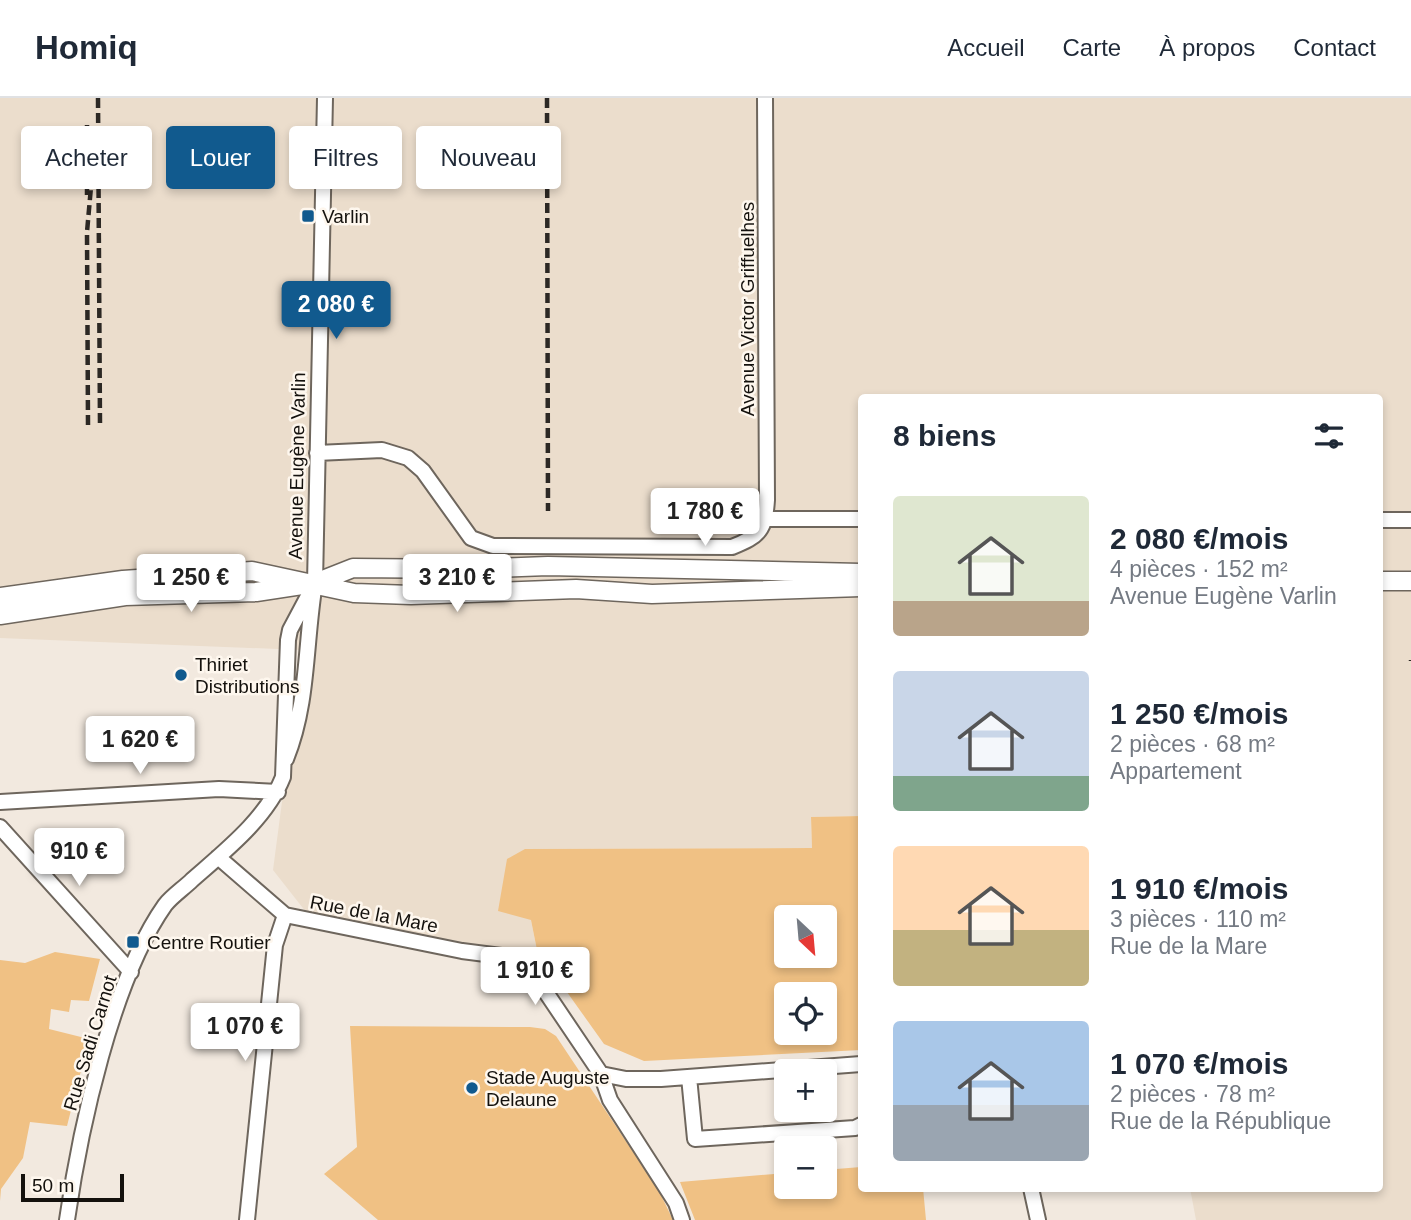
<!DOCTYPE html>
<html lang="fr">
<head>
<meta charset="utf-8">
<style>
  body { margin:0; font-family:Helvetica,sans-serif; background:#f2f2f3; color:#1f2937; height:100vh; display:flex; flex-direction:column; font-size:26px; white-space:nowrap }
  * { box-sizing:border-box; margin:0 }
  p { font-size:23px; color:#747a83 }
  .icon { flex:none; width:38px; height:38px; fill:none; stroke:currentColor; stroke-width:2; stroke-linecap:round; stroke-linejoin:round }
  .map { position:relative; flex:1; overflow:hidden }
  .details { position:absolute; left:858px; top:296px; width:525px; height:798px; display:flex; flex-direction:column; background:#fff; border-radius:7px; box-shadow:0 4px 10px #0003 }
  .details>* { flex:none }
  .top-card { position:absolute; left:21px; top:28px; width:665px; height:63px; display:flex; gap:14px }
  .needle { width:46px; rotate:154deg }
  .fabs { position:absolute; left:774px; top:807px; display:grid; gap:14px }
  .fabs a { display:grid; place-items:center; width:63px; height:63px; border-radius:7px; background:#fff; box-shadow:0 4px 10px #0003; font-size:35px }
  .scale { position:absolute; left:21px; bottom:18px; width:103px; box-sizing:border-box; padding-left:7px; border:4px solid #14110d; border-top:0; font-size:19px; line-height:24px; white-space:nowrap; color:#14110d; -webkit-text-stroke:5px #fef7ee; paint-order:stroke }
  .price { position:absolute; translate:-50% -60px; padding:0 16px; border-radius:7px; background:#fff; color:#222; font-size:23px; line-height:46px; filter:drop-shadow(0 2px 4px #0008) }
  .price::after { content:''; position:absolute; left:50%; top:42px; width:21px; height:16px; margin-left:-10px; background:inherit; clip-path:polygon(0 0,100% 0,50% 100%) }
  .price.active { background:#115a8e; color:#fff }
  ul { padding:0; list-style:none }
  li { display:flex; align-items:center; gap:21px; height:175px; padding:0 35px }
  li span { display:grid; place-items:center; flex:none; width:196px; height:140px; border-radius:7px; color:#555 }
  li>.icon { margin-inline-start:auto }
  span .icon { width:84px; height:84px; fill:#fffc; stroke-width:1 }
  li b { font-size:30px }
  h2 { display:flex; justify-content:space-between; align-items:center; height:84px; padding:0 35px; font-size:30px }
  .chip { padding:0 24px; border-radius:7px; background:#fff; box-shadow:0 4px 10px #0003; font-size:24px; line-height:63px }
  .chip.active { background:#115a8e; color:#fff }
  header { display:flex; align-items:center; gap:42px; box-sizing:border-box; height:98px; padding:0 35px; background:#fff; border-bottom:2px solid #e0e1e3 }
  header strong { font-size:33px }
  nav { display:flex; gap:38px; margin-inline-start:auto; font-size:24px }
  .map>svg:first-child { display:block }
</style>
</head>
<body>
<header>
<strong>Homiq</strong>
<nav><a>Accueil</a><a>Carte</a><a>À propos</a><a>Contact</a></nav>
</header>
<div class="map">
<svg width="1411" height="1122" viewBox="0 0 1411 1122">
  <rect width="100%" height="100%" fill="#f2e9df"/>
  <path fill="#ebddcc" d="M0,0H1411V1122H1196L1190,1090H1379V299H861V718L811,719L812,750L525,751L531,822L537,852L466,847L306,814L273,772L302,552L0,540Z"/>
  <path fill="#f0c184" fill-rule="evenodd" d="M861,718V952L644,963L604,946L537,852L531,822L498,813L507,761L525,751L812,750L811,719ZM786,819H824V858H786ZM786,896H824V934H786Z
    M55,854L100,861L89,903L71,902L69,914L51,911L49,931L89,941L67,1028L30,1024L23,1060L1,1091L0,1103V862L25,865Z
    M350,928L530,929L545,931L556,938L659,1093L673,1122H378L324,1076L357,1049Z
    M861,1069V1090H923L926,1122H695L680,1084L786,1075V1088H824V1072Z"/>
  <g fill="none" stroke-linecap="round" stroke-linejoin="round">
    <g stroke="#6e665d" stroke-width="18">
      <path id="minor" d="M317,355L382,352L408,360L423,373L471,440L493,448L732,449C760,438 765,432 767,402L765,0
        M765,421H861
        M1379,422H1411
        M286,661C309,605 305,544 315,485L325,0
        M0,704L219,691L278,694
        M0,729L131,874
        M218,759L285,817L462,853L517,860L533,875L601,976L626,981H661L861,966
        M601,976L610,1002L676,1105L682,1122
        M689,979L695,1041L855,1030L861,1027
        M1031,1090L1038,1122
        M67,1122C80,1031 112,882 165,807C172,798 184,790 192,782C225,753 267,720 283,679L288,542L290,532L315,485
        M247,1122L275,847L285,817"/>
    </g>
    <g stroke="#6e665d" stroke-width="21">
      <path id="major" d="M1379,483H1411
        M0,499L123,482L252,473L354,495L411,497L576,491L652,496L861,489
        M0,517L125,498L256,494L315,485L353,470L468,471L548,468L861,475"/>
    </g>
    <use href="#minor" stroke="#fff" stroke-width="14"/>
    <use href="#major" stroke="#fff" stroke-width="18"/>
    <path stroke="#2c2824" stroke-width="4.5" stroke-dasharray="10 5" stroke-linecap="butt" d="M98,0L100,328
      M547,0L548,413
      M87,27V100
      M88,327L87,134L91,89
      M1411,562V563"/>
  </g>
  <g fill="#115a8e" stroke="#fef7ee" stroke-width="2.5">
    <rect x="301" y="111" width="14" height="14" rx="3.5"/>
    <circle cx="181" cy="577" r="7"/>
    <rect x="126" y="837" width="14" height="14" rx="3.5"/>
    <circle cx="472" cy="990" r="7"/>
  </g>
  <g text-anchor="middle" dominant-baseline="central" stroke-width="5" stroke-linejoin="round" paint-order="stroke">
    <g font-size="19" fill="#14110d" stroke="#fef7ee" text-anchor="start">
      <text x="322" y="118">Varlin</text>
      <text x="195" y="566">Thiriet<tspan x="195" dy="22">Distributions</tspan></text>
      <text x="147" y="844">Centre Routier</text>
      <text x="486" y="979">Stade Auguste<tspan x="486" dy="22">Delaune</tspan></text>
    </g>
    <g font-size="19" fill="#14110d" stroke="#fef7ee">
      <text transform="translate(747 211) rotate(-90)">Avenue Victor Griffuelhes</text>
      <text transform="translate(297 368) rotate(-89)">Avenue Eugène Varlin</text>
      <text transform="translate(374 816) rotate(11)">Rue de la Mare</text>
      <text transform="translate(90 945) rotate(-73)">Rue Sadi Carnot</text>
    </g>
  </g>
</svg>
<div class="fabs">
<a><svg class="needle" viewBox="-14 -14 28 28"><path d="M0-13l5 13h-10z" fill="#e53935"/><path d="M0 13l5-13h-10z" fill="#747a83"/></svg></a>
<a><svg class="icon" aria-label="locate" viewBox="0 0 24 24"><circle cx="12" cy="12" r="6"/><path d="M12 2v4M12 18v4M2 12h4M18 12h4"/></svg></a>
<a>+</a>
<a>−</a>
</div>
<div class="scale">50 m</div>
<b class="price active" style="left:336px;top:243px">2 080 €</b>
<b class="price" style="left:705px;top:450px">1 780 €</b>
<b class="price" style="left:191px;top:516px">1 250 €</b>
<b class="price" style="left:457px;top:516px">3 210 €</b>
<b class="price" style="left:140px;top:678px">1 620 €</b>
<b class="price" style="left:79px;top:790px">910 €</b>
<b class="price" style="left:535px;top:909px">1 910 €</b>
<b class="price" style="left:245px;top:965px">1 070 €</b>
<div class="top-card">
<a class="chip">Acheter</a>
<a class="chip active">Louer</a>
<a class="chip">Filtres</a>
<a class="chip">Nouveau</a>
</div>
<section class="details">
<h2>8 biens<svg class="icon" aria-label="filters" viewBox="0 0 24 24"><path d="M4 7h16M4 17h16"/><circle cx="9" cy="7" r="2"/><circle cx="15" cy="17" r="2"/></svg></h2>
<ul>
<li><span style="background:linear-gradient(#dfe7d0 75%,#b9a48a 0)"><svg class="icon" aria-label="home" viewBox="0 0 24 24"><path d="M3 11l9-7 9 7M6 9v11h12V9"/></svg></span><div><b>2 080 €/mois</b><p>4 pièces · 152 m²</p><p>Avenue Eugène Varlin</p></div></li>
<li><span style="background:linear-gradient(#c9d6e8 75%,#7fa58c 0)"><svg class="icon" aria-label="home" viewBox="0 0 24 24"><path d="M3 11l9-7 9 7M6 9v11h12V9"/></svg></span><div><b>1 250 €/mois</b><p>2 pièces · 68 m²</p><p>Appartement</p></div></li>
<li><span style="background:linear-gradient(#ffd9b3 60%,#c2b280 0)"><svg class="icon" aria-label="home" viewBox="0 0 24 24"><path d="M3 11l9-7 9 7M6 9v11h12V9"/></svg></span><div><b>1 910 €/mois</b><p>3 pièces · 110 m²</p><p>Rue de la Mare</p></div></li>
<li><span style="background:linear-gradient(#a9c7e8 60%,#9aa5b1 0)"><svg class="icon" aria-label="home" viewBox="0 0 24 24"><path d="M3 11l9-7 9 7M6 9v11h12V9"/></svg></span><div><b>1 070 €/mois</b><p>2 pièces · 78 m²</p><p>Rue de la République</p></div></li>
</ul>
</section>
</div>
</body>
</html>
